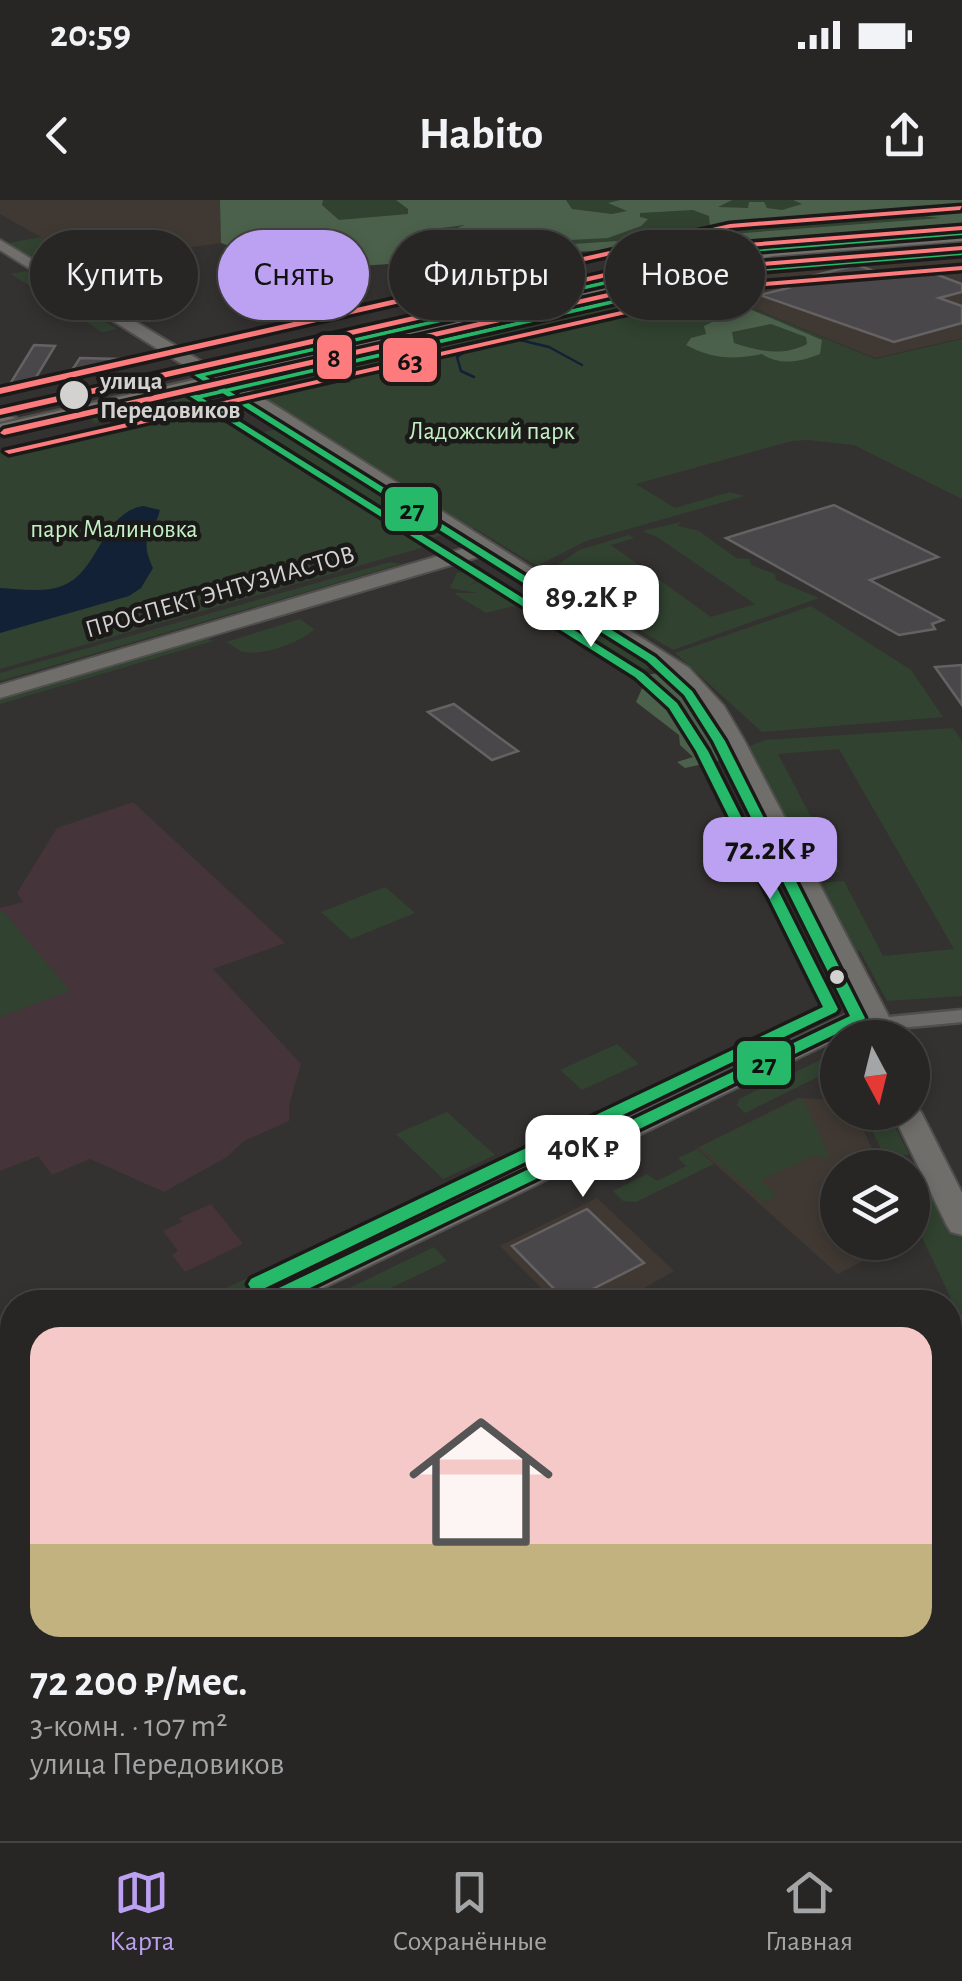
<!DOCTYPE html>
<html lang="ru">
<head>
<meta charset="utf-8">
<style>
  body { margin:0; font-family:"Alegreya Sans",sans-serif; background:#2f2e2c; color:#f1f3f6; height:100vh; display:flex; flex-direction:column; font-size:38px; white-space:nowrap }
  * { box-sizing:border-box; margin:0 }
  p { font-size:32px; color:#a4a5a6 }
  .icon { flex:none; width:55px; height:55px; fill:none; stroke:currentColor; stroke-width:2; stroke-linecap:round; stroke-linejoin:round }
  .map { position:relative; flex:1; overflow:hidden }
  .panel { position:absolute; left:0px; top:1090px; width:962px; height:552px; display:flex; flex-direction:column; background:#272624; border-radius:40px 40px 0 0; box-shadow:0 5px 15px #0003,0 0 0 2px #434341 }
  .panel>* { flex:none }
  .guide { position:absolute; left:30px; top:30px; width:902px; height:90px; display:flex; gap:20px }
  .needle { width:65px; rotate:173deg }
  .buttons { position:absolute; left:820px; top:820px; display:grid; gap:20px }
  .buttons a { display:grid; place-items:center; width:110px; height:110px; border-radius:50%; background:#272624; box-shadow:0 5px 15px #0003,0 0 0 2px #434341; font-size:50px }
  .price { position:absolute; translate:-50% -85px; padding:0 22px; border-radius:20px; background:#fff; color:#222; font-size:32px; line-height:65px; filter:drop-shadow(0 2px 5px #0008) }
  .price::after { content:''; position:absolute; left:50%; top:60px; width:30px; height:22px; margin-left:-15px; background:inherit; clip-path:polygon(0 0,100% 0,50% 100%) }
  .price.on { background:#bca0f2; color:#111 }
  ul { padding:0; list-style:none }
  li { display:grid; align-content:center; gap:20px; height:530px; padding:0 30px }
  li span { display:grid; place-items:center; height:310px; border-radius:30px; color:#555 }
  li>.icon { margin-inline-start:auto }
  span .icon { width:180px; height:180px; fill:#fffc; stroke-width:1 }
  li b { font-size:42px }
  .chip { padding:0 35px; border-radius:45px; background:#272624; box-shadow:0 5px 15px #0003,0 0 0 2px #434341; font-size:35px; line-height:90px }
  .chip.on { background:#bca0f2; color:#111 }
  .status { display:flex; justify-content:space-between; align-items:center; height:70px; padding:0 50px; background:#272624; direction:ltr }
  .status svg { height:28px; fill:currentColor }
  header { display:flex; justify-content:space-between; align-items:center; height:130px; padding:0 30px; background:#272624; font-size:45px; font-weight:700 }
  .tabs { display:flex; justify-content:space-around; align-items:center; height:140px; border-top:2px solid #434341; background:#272624; font-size:28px; color:#a4a5a6 }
  .tabs a { display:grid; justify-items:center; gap:5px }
  .tabs .on { color:#bca0f2 }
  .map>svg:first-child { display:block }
</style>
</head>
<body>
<div class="status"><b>20:59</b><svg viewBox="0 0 49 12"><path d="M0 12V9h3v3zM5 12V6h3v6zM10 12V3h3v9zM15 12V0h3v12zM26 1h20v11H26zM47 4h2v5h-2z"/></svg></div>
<header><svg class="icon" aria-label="back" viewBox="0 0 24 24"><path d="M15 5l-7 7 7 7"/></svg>Habito<svg class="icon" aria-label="share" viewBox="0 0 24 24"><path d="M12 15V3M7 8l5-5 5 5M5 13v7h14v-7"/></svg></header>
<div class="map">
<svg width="962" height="1641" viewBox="0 0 962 1641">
  <rect width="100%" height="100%" fill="#343230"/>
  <path fill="#403933" d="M0,0H220L221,43L85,62L0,14Z
    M962,46V138L875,158L699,86L832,56Z
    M798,898L837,900L838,912L855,913L881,967L838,968V1042L897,1043L838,1074L697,948Z
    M597,998L674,1071L619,1102H555L500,1046Z"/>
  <path fill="#45343a" d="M133,602L285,743L213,769L301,864L289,905V921L244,941L227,957L164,992L90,959L52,975L38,956L0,971V708L23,702L17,693L57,628Z
    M12,1438V1630H296L303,1641H0V1444Z
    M407,1630H851L855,1635L847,1641H414Z"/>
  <path fill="#463438" d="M211,1004L243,1044L185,1072L172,1055L178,1051L163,1031L182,1022L179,1018Z"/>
  <path fill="#314230" d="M220,0H962V25L716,38L300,70L221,43Z
    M41,37L84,61L39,65L9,43Z
    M26,71L117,129L102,132L11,74Z
    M700,87L875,159L962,139V299L854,245L808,240L792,241L636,284L675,308L730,292L745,296L586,341L537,366L474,328L469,329L245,192Z
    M188,192L199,199L95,223L89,216Z
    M202,202L428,346L0,469V249Z
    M277,229L446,334L428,339L260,233Z
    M681,322L678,326L699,331L736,358L750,359L751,365L775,374L776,380L819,398L673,450L546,373L579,350L629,335L634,338L611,345L711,417L755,404L657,337L642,331Z
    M390,362L401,364L0,481V473Z
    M471,370L484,379L466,386L486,380L518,400L517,405L486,413L458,396L455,393H477L450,388L457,373Z
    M546,402H555L654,467L640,470L535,405Z
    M811,406L911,470L943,517L762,532L675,453Z
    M300,419L314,429C303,442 258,458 241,451C240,451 227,442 226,442Z
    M202,436L213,441L0,504V496Z
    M953,528L962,541V796L887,801L860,751H852L817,683L844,681L883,756L954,749L839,549L778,554L840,672L812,675L745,548L765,540Z
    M385,687L415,713L351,739L321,712Z
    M3,711L70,791L0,817V712Z
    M617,844L639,864L582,890L560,870Z
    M824,858L832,870L745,913L737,905L739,899Z
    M672,877L687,890L523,968L509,954Z
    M798,899H803L830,957L813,956L761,980L776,996L764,1002L700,947Z
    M447,912L495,955L443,979L396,934Z
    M864,913H888L909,954L886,960Z
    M697,949L714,964L636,1002L623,1001L613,991L647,974L657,981L686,966L678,958Z
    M918,966L928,968L962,1038V1122L913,1018L911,968Z
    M442,986L456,1001L320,1066L307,1050Z
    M434,1047L447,1061L362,1102H339L333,1096Z
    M297,1055L310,1071L244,1102H196Z"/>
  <path fill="#4c614c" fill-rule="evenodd" d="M220,0H323L322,5L339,20L408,14V9L396,0H566L572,9L612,14L627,11L608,3L620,0H732L718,7L748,8L749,2H764L767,8L782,10L802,4L793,0H962V26L751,41L669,57L662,55L714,43L480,58L472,70L424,71L404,63L300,70L221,43ZM693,10L709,16L710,27L719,30L902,17L897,13L940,18L690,37L705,34L684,31L661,35L657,31L617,41L545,46L528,38L473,39L455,52H436L445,41L441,28L465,25L455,29L456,37L523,34L551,41L608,38L641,26L648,19L640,17V13Z
    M724,98L822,140L820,154C800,162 780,166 762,154C733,160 712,159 686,145L691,138L706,134L704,126L716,120L712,109H735ZM771,124L806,137L807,144C782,157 759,151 734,143L732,132Z
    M658,473C687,495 705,526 721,560L685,568L677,562L693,557L680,545L679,535L636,502L648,475Z"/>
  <path fill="#122135" d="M143,306L160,310C153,337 138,335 153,368L141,388L129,396L0,433V388C20,389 43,393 62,386C100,372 101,313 143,306Z"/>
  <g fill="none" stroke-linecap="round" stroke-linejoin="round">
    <path stroke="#122135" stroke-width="2.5" d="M520,140L549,147L582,165
      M474,177L461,171L457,157L468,149L497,143"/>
  </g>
  <path fill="#4a474b" stroke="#646263" stroke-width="2.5" d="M857,65L888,76L919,68L962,84V92L939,98L962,106V123L894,142L760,95L788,88L778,84Z
    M34,145L55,146L32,184H10Z
    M80,158L119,159L112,171L72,170Z
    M834,305L938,357L870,380L943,420L932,424L935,429L899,435L726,338Z
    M962,465V505L935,467Z
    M454,504L485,527L518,551L492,560L428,512Z
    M587,1009L644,1063L567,1102L512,1046Z"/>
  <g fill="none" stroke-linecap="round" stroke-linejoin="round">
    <g stroke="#504f4e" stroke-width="5">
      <path id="street" d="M0,214L16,218L0,222Z
        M962,810V822L879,830L869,824L879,818Z"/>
    </g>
    <g stroke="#504f4e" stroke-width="4">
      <path id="secondary" d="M0,40L279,208L689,468L724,506L744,540L900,838H872L868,830L860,828L294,1102H250L254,1093L858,809L707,514L675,476L485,355L0,498V485L472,346L0,50Z
        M912,904L921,912L962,993V1035L951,1032L946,1024L892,912H912Z
        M12,1230V1261L0,1265V1234Z"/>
    </g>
    <g stroke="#504f4e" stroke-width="5">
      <path id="primary" d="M962,33V41L773,56L0,234V224L773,48Z"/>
    </g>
    <use href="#street" fill="#6d6b6a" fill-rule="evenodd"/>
    <use href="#secondary" fill="#706e6a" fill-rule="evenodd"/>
    <use href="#primary" fill="#72706a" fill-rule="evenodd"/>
    <g stroke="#1c1a19" stroke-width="7">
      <path id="bus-1" d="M962,31V35L748,52L205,176L655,457L692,491L725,541L865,818L863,821L281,1102H257L260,1097L850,816L713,541L684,495L647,461L194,175L748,48Z"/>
    </g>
    <g stroke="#1c1a19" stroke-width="7">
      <path id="bus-2" d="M962,51V55L751,72L202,198L643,473L677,503L708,551L838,809L836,812L263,1089L257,1091L251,1089L248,1084L251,1079L823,807L696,551L669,508L635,477L183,192L187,189L198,195L751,68Z"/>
    </g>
    <use href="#bus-1" fill="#26b969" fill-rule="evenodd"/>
    <use href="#bus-2" fill="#26b969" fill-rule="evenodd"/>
    <g stroke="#1c1a19" stroke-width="7">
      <path id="tram-1" d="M962,26V30L734,48L0,215V209L734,44Z"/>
    </g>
    <g stroke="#1c1a19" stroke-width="7">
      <path id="tram-2" d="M962,46V50L737,68L4,235L0,233L4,229L737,64Z"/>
    </g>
    <g stroke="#1c1a19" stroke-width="7">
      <path id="tram-3" d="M962,6L960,10L730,28L0,194V188L730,24Z"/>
    </g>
    <g stroke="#1c1a19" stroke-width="7">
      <path id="tram-4" d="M962,66V70L740,88L9,254L4,251L740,84Z"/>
    </g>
    <use href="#tram-1" fill="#fd7b7d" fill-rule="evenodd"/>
    <use href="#tram-2" fill="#fd7b7d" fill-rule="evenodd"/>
    <use href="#tram-3" fill="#fd7b7d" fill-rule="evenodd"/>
    <use href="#tram-4" fill="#fd7b7d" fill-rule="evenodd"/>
  </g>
  <g fill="#d4d2d1" stroke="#1c1a19" stroke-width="4">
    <circle cx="74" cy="195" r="16"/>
    <circle cx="837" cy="777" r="9"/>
  </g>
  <g text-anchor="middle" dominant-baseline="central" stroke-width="9" stroke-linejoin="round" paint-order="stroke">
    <g font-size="25" font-weight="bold" fill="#d4d2d1" stroke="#1c1a19" text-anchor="start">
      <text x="100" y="181">улица<tspan x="100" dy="29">Передовиков</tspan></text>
    </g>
    <g font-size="25" fill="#c3f0c4" stroke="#1c1a19">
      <text x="492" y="231">Ладожский парк</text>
      <text x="114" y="329">парк Малиновка</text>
    </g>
    <g font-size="25" fill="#d4d2d1" stroke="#1c1a19">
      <text transform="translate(220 392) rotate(-16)">ПРОСПЕКТ ЭНТУЗИАСТОВ</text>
    </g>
  </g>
  <g stroke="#1c1a19" stroke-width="4">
    <rect x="315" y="133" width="39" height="48" rx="10" fill="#fd7b7d"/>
    <rect x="381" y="136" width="58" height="48" rx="10" fill="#fd7b7d"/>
    <rect x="383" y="285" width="57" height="48" rx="10" fill="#26b969"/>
    <rect x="735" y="839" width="58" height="48" rx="10" fill="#26b969"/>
  </g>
  <g font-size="28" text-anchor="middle" font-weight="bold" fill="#111">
    <text x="334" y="167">8</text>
    <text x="410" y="170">63</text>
    <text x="412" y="319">27</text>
    <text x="764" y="873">27</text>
  </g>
</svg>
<div class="buttons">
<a><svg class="needle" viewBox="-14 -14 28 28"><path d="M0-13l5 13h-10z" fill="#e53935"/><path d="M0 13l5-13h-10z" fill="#a4a5a6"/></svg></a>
<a><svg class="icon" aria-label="layers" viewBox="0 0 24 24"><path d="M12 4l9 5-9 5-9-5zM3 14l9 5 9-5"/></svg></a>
</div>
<b class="price" style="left:591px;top:450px">89.2K ₽</b>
<b class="price on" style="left:770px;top:702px">72.2K ₽</b>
<b class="price" style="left:583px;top:1000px">40K ₽</b>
<div class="guide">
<a class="chip">Купить</a>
<a class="chip on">Снять</a>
<a class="chip">Фильтры</a>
<a class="chip">Новое</a>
</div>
<section class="panel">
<ul>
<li><span style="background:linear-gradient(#f6c9c9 70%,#c2b280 0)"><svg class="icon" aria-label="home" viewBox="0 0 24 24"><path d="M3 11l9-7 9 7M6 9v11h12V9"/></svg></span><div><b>72 200 ₽/мес.</b><p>3-комн. · 107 m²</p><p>улица Передовиков</p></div></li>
</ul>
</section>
</div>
<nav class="tabs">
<a class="on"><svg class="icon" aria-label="map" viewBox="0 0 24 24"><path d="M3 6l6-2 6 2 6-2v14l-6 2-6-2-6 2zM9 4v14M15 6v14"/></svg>Карта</a>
<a><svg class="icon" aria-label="saved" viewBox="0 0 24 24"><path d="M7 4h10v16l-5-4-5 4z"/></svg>Сохранённые</a>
<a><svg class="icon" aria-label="home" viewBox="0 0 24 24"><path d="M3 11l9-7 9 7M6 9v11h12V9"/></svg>Главная</a>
</nav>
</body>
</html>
